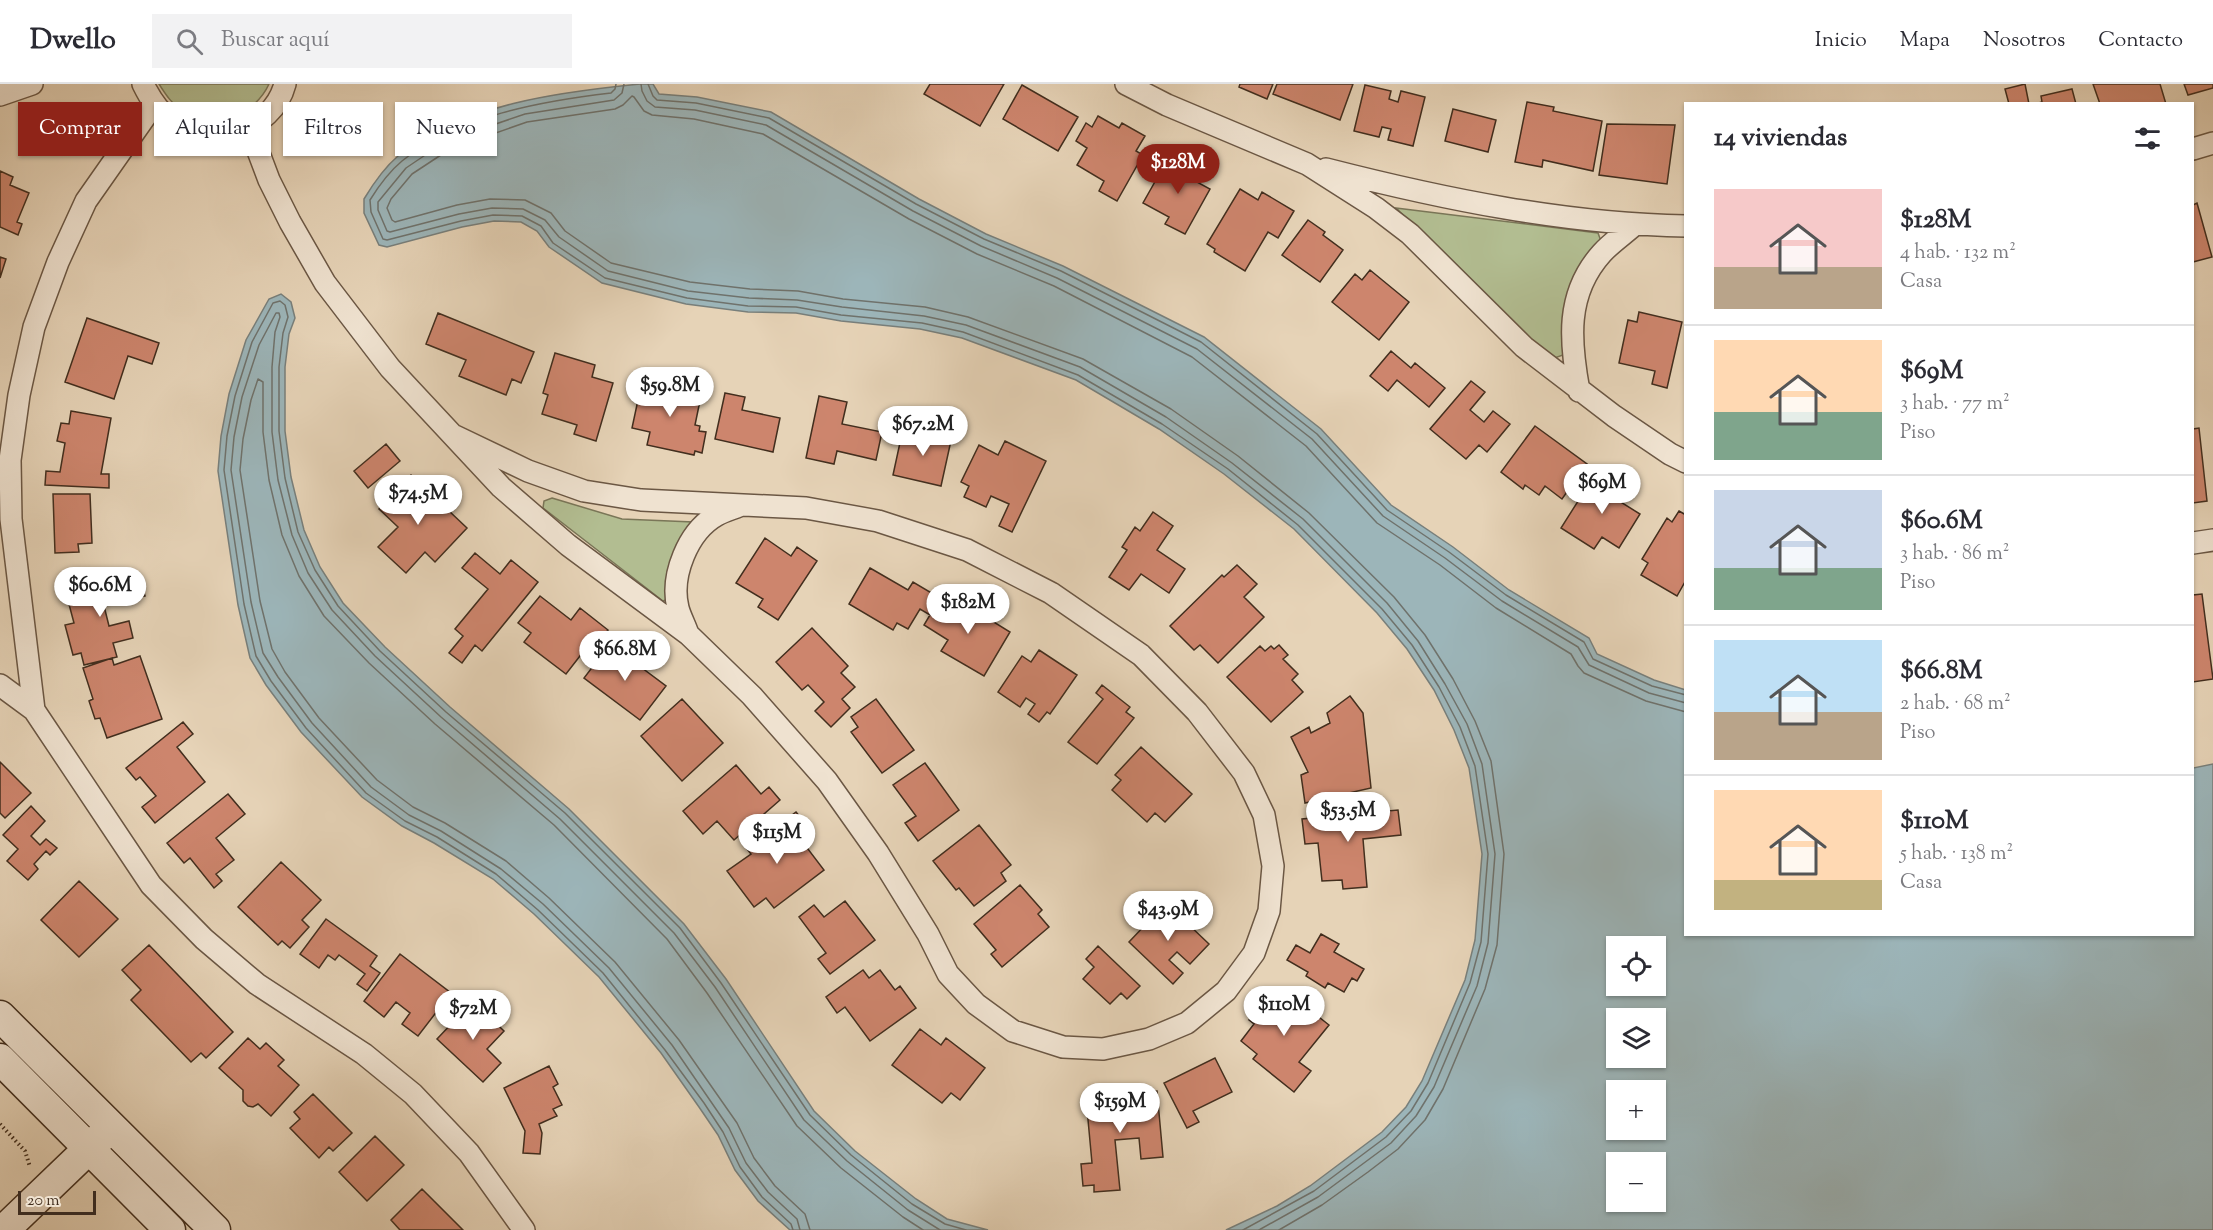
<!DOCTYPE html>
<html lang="es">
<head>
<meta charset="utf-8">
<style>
  body { margin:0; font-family:"Sorts Mill Goudy",serif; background:#f2f2f3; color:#2b2b33; height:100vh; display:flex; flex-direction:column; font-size:22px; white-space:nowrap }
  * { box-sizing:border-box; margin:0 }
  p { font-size:20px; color:#7c7c81 }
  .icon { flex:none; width:33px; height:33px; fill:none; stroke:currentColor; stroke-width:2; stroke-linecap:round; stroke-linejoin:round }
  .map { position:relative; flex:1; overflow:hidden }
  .details { position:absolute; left:1684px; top:18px; width:510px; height:834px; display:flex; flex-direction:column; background:#fff; border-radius:0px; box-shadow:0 2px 4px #0004 }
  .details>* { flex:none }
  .guide { position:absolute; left:18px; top:18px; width:570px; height:54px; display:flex; gap:12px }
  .fabs { position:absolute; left:1606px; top:852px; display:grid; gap:12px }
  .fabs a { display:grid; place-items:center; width:60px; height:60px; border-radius:0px; background:#fff; box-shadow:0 2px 4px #0004; font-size:30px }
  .scale { position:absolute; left:18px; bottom:15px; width:78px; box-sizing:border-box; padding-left:6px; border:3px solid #422e1e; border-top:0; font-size:16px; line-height:21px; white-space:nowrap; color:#422e1e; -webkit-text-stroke:4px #efe2d0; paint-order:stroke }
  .price { position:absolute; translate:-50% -51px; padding:0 14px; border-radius:21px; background:#fff; color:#222; font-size:20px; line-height:39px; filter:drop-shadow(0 2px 3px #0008) }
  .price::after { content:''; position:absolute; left:50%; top:36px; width:18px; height:14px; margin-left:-9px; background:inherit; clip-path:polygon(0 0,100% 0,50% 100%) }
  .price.selected { background:#8f2418; color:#fff }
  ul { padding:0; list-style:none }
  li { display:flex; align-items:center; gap:18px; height:150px; padding:0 30px }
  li+li { border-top:2px solid #e1e1e2 }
  li span { display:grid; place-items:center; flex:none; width:168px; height:120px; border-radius:0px; color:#555 }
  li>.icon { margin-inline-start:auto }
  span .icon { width:72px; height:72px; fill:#fffc; stroke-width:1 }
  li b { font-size:26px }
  h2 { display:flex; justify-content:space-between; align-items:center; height:72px; padding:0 30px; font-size:26px }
  .tag { padding:0 21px; border-radius:0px; background:#fff; box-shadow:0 2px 4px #0004; font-size:21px; line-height:54px }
  .tag.selected { background:#8f2418; color:#fff }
  header { display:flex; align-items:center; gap:36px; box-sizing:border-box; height:84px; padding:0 30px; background:#fff; border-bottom:2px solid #e1e1e2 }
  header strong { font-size:28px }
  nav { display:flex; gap:33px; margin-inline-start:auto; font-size:21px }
  .search { width:420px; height:54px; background:#f2f2f3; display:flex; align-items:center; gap:15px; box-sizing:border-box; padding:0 21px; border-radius:0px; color:#7c7c81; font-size:22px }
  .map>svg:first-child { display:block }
</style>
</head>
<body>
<header>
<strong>Dwello</strong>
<div class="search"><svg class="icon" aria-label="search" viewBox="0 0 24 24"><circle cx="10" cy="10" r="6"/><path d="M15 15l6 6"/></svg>Buscar aquí</div>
<nav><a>Inicio</a><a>Mapa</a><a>Nosotros</a><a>Contacto</a></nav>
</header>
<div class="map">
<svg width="2213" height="1146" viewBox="0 0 2213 1146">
  <rect width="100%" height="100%" fill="#e6d3b7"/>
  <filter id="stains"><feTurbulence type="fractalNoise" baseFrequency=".00333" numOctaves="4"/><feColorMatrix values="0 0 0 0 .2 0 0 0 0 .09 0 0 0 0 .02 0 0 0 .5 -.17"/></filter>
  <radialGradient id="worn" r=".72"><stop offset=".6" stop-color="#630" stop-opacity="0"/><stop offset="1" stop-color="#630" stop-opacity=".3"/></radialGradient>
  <path fill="#b2bd91" stroke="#7a7658" stroke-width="1.5" d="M159,0H269C255,31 213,49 183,28C172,20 166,11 159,0Z
    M1396,124L1598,149L1602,160L1566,214L1563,271L1549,276Z
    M552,414L622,435L693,438L671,514L663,517L543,424L544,417Z"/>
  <path fill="#9cb5b9" stroke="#787f7b" stroke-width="1.5" fill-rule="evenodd" d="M640,0H653L659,10L697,13L771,28L919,115L986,150L1063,182L1204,253L1321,345L1391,421L1453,463L1509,506L1589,554L1597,570L1654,596L1686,606V850H2193V684L2213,680V1146H1226L1277,1122L1310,1102L1382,1048L1406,1023L1422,997L1465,896L1475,856L1482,770L1469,684L1454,646L1434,606L1407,565L1377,529L1294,445L1224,390L1159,345L1076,296L962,254L920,245L841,237L796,229L748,228L686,220L602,199L549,163L537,147L521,138L494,137L462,143L387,163L379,161L364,129V115C373,100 385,83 398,72C464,20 559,8 640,0ZM1617,862H1656V902H1617ZM1617,934H1656V974H1617ZM1617,1006H1656V1046H1617ZM1617,1078H1656V1118H1617Z
    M281,210L291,218L295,234L289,250L285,283V347L291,393L304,446L320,483L343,519L385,563L450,623L569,725L684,840L726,895L814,1027L855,1067L916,1115L947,1135L988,1146H790L758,1117L735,1086L718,1051L699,1023L661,969L599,893L534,830L493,795L434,759L402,742L362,713L301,648L266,601L250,574L238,521L218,387L221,352L229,310L246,256L269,215Z"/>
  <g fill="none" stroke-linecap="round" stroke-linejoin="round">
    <path stroke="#6f726c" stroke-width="1.5" d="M616,0L615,5L611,9C542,17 457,32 402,77C390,87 378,103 370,116L371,128L383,155L387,156L461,137L493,131L522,132L541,142L553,159L605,194L687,214L748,222L796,223L841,231L922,239L963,248L1078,291L1162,340L1228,385L1298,441L1382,525L1412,561L1439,603L1460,643L1475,682L1488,770L1481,858L1470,899L1428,999L1411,1027L1386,1053L1314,1107L1243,1146
      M624,0L622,9L614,16L525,30L446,57L406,84L378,118V126L387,147L390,148L459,130L492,124L523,125L545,136L559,153L608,187L688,207L749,214L797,216L842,223L924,232L966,241L1080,283L1166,333L1232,379L1303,435L1387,519L1418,557L1445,600L1467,640L1482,680L1495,770L1488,859L1477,902L1434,1003L1416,1032L1391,1059L1318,1113L1259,1146
      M641,0L642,7L647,17L655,23L695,26L766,41L913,127L981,162L1057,194L1197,265L1312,355L1383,432L1445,474L1502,517L1578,563L1589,581L1649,609L1686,619
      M648,0L653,12L657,16L696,19L769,34L916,120L984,155L1061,187L1201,258L1317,350L1387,426L1449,468L1506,511L1584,558L1593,575L1652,602L1686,611
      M793,1146L791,1140L762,1113L740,1083L723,1048L704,1019L665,966L603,889L538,826L496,790L437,753L405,737L366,709L306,644L271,597L256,572L244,520L224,386L227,352L235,312L252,258L273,219L280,217L285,221L288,233L283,249L279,283V347L285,394L298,448L315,486L338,522L380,567L446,628L565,729L680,844L721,899L810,1031L851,1071L912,1120L945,1140L966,1146
      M800,1146L797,1135L768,1108L746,1079L729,1044L672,961L609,884L543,820L501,785L441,747L409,731L371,703L312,639L278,593L263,569L251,518L231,386L234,353L242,313L259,261L276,229H279L280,233L275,248L272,283V348L278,396L292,451L308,489L332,526L375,572L441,633L560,735L674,849L715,903L804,1036L847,1077L908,1126L940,1146
      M810,1146L805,1130L775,1102L754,1074L737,1039L679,956L615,878L549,814L506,777L445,739L413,723L377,696L319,634L285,588L272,565L260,517L240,386L243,355L251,316L258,295L263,298V348L269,396L282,451L299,492L324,532L369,579L435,640L554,741L667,855L707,909L797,1042L841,1084L903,1133L923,1146
      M1279,1146L1322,1121L1368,1088L1398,1065L1425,1036L1443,1005L1485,905L1497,861L1504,770L1491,677L1475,637L1453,595L1425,551L1394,513L1309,429L1238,372L1171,325L1083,275L968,233L925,223L843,215L798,207L750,205L690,198L611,179L565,147L551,129L525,116L490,115L457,121L395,138L392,136L387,124L391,115L412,90L450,65L527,38L615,25L623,21L632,12L634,13L644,27L652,31L694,35L763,50L909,135L977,170L1054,202L1192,273L1306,362L1377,439L1440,481L1496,524L1571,570L1578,582L1584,589L1646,617L1686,628"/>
  </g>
  <path fill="#cd856d" stroke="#422e1e" stroke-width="1.5" d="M930,0H1004L980,42L924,10Z
    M1240,0H1273L1267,15L1239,3Z
    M1277,0H1353L1340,36L1273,10Z
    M2025,0L2029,20H2009L2005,5Z
    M2093,0H2160L2166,20H2100Z
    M2184,0H2213V4L2188,11Z
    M1022,1L1078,33L1058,67L1003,35Z
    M1365,1L1391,7L1389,15L1398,18L1401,7L1425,13L1413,62L1388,56L1391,45L1382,43L1379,53L1354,47Z
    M2072,5L2076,20H2035L2042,18L2041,12Z
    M1527,18L1554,23L1553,27L1602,37L1593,87L1543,76L1542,83L1515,78Z
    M1453,25L1496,36L1488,68L1445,57Z
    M1098,32L1119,44L1122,39L1145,52L1136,67L1143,71L1117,117L1099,107L1104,97L1077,81L1087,64L1076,57L1086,39L1092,43Z
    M1607,40L1675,41L1667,100L1599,91Z
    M1187,76L1202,84L1195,97L1210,105L1185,150L1165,140L1169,133L1143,119L1165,80L1180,88Z
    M0,87L13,93L10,101L29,109L17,138L22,140L18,151L0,143Z
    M1240,105L1258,116L1262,108L1294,127L1278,154L1268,148L1245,187L1214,168L1215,165L1207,160Z
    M2197,119L2212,173L2193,178V121Z
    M1308,136L1325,148L1323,151L1343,166L1320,198L1282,171Z
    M0,173L6,175L0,194Z
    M1370,186L1409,218L1379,256L1332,218L1355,190L1362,196Z
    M1639,228L1682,238L1667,304L1652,300L1655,287L1619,279L1628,236L1637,238Z
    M438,229L534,268L521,299L512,295L506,311L459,292L466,276L426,260Z
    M87,234L159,259L152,280L128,272L114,315L65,298Z
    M1391,267L1411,284L1415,279L1445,304L1429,323L1397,296L1388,307L1370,292Z
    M555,269L595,281L592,293L613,299L596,357L574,350L577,341L542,330L548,311L543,309Z
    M1471,297L1485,308L1470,326L1484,338L1493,327L1510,340L1487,368L1479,361L1466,375L1430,345Z
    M662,298L702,307L695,341L700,342L699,347L706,348L702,369L695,367L694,371L647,361L650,348L632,344L641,302L660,306Z
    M725,309L745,313L742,326L780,334L773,368L715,355Z
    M819,312L847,318L842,340L882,348L876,376L837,367L834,380L806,374Z
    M71,327L111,334L101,390H109V404L45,401L46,387L60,388L65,359L57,357L61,339L69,340Z
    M1535,342L1587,380L1562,415L1545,402L1539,411L1525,401L1523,405L1501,388Z
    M912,344L952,352L941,402L893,391L901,354L909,356Z
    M2199,344L2207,417L2193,419V345Z
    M1005,357L1046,377L1012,448L999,442L1009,420L991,412L986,423L964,413L969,402L961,398L979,361L998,371Z
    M386,360L400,377L368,404L354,387Z
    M1609,389L1629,401L1619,417L1640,430L1619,464L1602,453L1594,465L1561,444L1587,403L1596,409Z
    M411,391L467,444L435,478L425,468L406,489L378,463L398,443L379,425Z
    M53,410H90L92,459L78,460L79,468L55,469Z
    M1679,427L1686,431V496L1677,512L1641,491L1648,479L1642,475L1667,434L1672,438Z
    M1153,428L1173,442L1157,466L1185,485L1169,509L1141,490L1129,506L1109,493L1127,466L1122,463L1135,443L1140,447Z
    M765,454L791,472L797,463L817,477L778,536L758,523L763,515L736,499Z
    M475,469L500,490L511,476L538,498L482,567L475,561L462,579L449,569L463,552L455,545L488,505L462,484Z
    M1237,481L1257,500L1244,513L1264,533L1218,579L1200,561L1194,566L1170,542L1222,491L1224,493Z
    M870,484L908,506L913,498L940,514L930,531L920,525L908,545L897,539L893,546L849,520Z
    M139,490L145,512L104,522L109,542L129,537L133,554L113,559L117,573L84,581L81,569L73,571L65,541L74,539L66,509Z
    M2202,510L2213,595L2193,598V511Z
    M540,512L571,536L580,524L608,546L598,558L594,554L566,590L524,558L531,549L518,539Z
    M940,514L965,529L968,522L1010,548L984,592L941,567L948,556L924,541Z
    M812,544L848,582L841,589L855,603L842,615L850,624L831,643L815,627L824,618L808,601L802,606L776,578Z
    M610,560L666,602L640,636L584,594Z
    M1279,561L1288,571L1283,575L1298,590L1292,596L1303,608L1271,638L1227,593L1260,562L1265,567L1271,562L1274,565Z
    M1039,566L1077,591L1050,630L1047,628L1039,638L1028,630L1035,620L1026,614L1020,623L998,608L1022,572L1031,578Z
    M140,572L162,635L107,654L100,634L95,635L89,617L93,615L83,584L112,574L114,581Z
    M1102,601L1130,623L1126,628L1134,634L1097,680L1068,658L1103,615L1096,609Z
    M1350,612L1363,629L1371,704L1305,719L1301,691L1308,688L1291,653L1309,643L1311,649L1330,639L1327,629Z
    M682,615L723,659L682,697L641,652Z
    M876,615L914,666L882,689L851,648L858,643L851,633Z
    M183,638L193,650L177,663L205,698L155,739L142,723L156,712L140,693L136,696L126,684Z
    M1141,663L1192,710L1165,738L1155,729L1147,738L1112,706L1121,696L1115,691Z
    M0,678L31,709L5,734L0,729Z
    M925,679L959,726L918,757L905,739L916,732L893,701Z
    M736,681L761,710L769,703L780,716L734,756L717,737L703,750L683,727Z
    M228,710L245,730L216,754L234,776L216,790L222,797L214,804L190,774L184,779L167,759Z
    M31,722L45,737L31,752L40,761L46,755L57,764L50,771L46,767L34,780L38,785L28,796L7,777L18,765L3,751Z
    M1398,726L1401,751L1363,755L1367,803L1343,805L1342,796L1322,797L1318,759L1305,760L1302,735Z
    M796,728L809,744L798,752L824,786L774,824L766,814L754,823L727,787L751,770L747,765Z
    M979,741L1011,781L1001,789L1006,797L974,822L959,804L956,806L933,777Z
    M281,778L321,816L302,836L309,843L290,864L282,857L278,861L238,823Z
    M79,797L118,835L79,873L41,836Z
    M1020,801L1042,826L1038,830L1049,843L1002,883L991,870L996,866L974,840Z
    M845,817L875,856L830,890L818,875L826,869L799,833L814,821L824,833Z
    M1166,819L1209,860L1190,880L1177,868L1169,876L1183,889L1173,900L1129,858Z
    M326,835L377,872L370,882L380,889L367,907L357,900L365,890L339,871L335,876L328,871L319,884L300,870Z
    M1321,850L1339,860L1334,868L1364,885L1357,897L1352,894L1344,908L1328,899L1325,904L1306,892L1308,888L1287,876L1296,861L1310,869Z
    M149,861L233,948L206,974L201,969L191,978L131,916L141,906L122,886Z
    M1098,862L1140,902L1127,915L1121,909L1110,920L1083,895L1094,883L1086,875Z
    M400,870L451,909L418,952L402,940L410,929L396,918L384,933L364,917Z
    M863,886L869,894L880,886L895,906L900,902L916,924L870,957L845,923L837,929L826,913Z
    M1282,904L1329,941L1299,978L1311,987L1294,1008L1253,975L1257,970L1241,957L1254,940L1249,936L1271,908L1276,912Z
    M473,917L504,947L487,965L501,979L483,998L437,955Z
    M920,945L941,961L946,954L985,984L960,1016L951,1009L942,1019L892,981Z
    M248,954L260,965L266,959L284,976L278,982L299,1001L271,1032L258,1020L253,1023L248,1022L243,1017V1006L219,984Z
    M1215,974L1232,1008L1193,1027L1199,1038L1187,1044L1164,999Z
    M549,982L558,1000L553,1003L562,1021L553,1025L557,1032L539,1040L542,1049L540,1070L523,1069L525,1047L504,1004Z
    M1157,1007L1163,1073L1141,1075L1139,1054L1115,1056L1120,1106L1094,1108V1101L1083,1102L1081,1080L1092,1079L1086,1014Z
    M313,1010L352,1049L333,1067L329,1063L319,1074L290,1044L300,1035L294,1028Z
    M375,1052L404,1081L367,1117L339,1088Z
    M422,1105L463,1146H400L391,1136Z"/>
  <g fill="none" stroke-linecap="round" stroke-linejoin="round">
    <g stroke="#6b5744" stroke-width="24">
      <path id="street" d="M143,0C150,14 158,28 171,36C210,62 272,49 285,0
        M1126,0L1167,21L1307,80L1376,124L1410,150L1524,263L1614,332L1670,370L1686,378
        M0,11L32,0
        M154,20L86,117L58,178L34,243L19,311L10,376L11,435L34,626L151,801L204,855L257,900L364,970L413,1010L469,1069L524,1146
        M249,43L269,96L290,138L325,199L390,284L501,403L568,461L688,550L752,612L827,697L878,769L928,850L948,890L976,920L1013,947L1063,963L1103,965L1149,955L1187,939L1226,907L1254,869L1269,827L1273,782L1264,731L1244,689L1197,628L1141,571L1051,509L967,466L878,437L806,424L641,416L584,407L528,387L455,352
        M2193,65L2213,59
        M1326,85C1443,115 1565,140 1686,142
        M1579,307C1570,258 1565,210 1602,169C1611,159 1623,151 1633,142
        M2193,459L2213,456
        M688,550C685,541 680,532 678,524C670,492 688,447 717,431C724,427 732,425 739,422
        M0,601L34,626"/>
    </g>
    <g stroke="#422e1e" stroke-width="33">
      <path id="secondary" d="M0,932L215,1146
        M0,975L170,1146
        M4,1146L103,1051"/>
    </g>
    <path stroke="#422e1e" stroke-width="4" stroke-dasharray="1.5 3" stroke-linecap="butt" d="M0,1040L25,1067L30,1083"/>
    <use href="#street" stroke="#efe2d0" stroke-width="21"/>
    <use href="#secondary" stroke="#efe2d0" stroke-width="30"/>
  </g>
  <rect width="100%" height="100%" filter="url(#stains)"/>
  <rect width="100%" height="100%" fill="url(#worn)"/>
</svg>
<div class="fabs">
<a><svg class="icon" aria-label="locate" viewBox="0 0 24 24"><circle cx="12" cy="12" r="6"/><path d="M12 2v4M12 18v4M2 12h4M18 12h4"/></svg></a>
<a><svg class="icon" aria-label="layers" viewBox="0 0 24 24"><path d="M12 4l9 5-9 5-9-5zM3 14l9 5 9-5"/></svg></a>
<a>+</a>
<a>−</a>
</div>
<div class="scale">20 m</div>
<b class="price selected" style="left:1178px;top:111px">$128M</b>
<b class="price" style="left:670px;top:334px">$59.8M</b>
<b class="price" style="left:923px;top:373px">$67.2M</b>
<b class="price" style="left:1602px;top:431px">$69M</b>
<b class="price" style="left:418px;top:442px">$74.5M</b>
<b class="price" style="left:100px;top:534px">$60.6M</b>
<b class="price" style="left:968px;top:551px">$182M</b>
<b class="price" style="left:625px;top:598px">$66.8M</b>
<b class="price" style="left:1348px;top:759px">$53.5M</b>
<b class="price" style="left:777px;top:781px">$115M</b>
<b class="price" style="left:1168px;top:858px">$43.9M</b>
<b class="price" style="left:1284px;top:953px">$110M</b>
<b class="price" style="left:473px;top:957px">$72M</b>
<b class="price" style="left:1120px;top:1050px">$159M</b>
<div class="guide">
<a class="tag selected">Comprar</a>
<a class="tag">Alquilar</a>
<a class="tag">Filtros</a>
<a class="tag">Nuevo</a>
</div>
<section class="details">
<h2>14 viviendas<svg class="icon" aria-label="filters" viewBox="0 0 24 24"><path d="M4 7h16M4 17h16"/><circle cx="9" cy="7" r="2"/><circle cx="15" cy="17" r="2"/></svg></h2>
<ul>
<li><span style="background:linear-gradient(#f6c9c9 65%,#b9a48a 0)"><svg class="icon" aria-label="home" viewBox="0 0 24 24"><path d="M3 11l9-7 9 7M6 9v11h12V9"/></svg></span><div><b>$128M</b><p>4 hab. · 132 m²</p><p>Casa</p></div></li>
<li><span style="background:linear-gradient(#ffd9b3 60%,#7fa58c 0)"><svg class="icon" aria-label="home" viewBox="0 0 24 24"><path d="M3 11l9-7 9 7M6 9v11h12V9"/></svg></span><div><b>$69M</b><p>3 hab. · 77 m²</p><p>Piso</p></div></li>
<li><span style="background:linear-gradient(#c9d6e8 65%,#7fa58c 0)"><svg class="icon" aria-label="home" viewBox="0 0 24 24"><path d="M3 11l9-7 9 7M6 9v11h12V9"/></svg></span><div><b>$60.6M</b><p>3 hab. · 86 m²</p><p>Piso</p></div></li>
<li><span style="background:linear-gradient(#bfe0f5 60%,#b9a48a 0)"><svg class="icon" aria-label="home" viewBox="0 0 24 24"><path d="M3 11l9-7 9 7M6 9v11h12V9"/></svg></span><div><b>$66.8M</b><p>2 hab. · 68 m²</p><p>Piso</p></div></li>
<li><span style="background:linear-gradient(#ffd9b3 75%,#c2b280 0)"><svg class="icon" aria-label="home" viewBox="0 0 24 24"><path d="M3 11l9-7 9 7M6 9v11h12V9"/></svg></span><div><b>$110M</b><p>5 hab. · 138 m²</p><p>Casa</p></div></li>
</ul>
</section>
</div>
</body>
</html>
